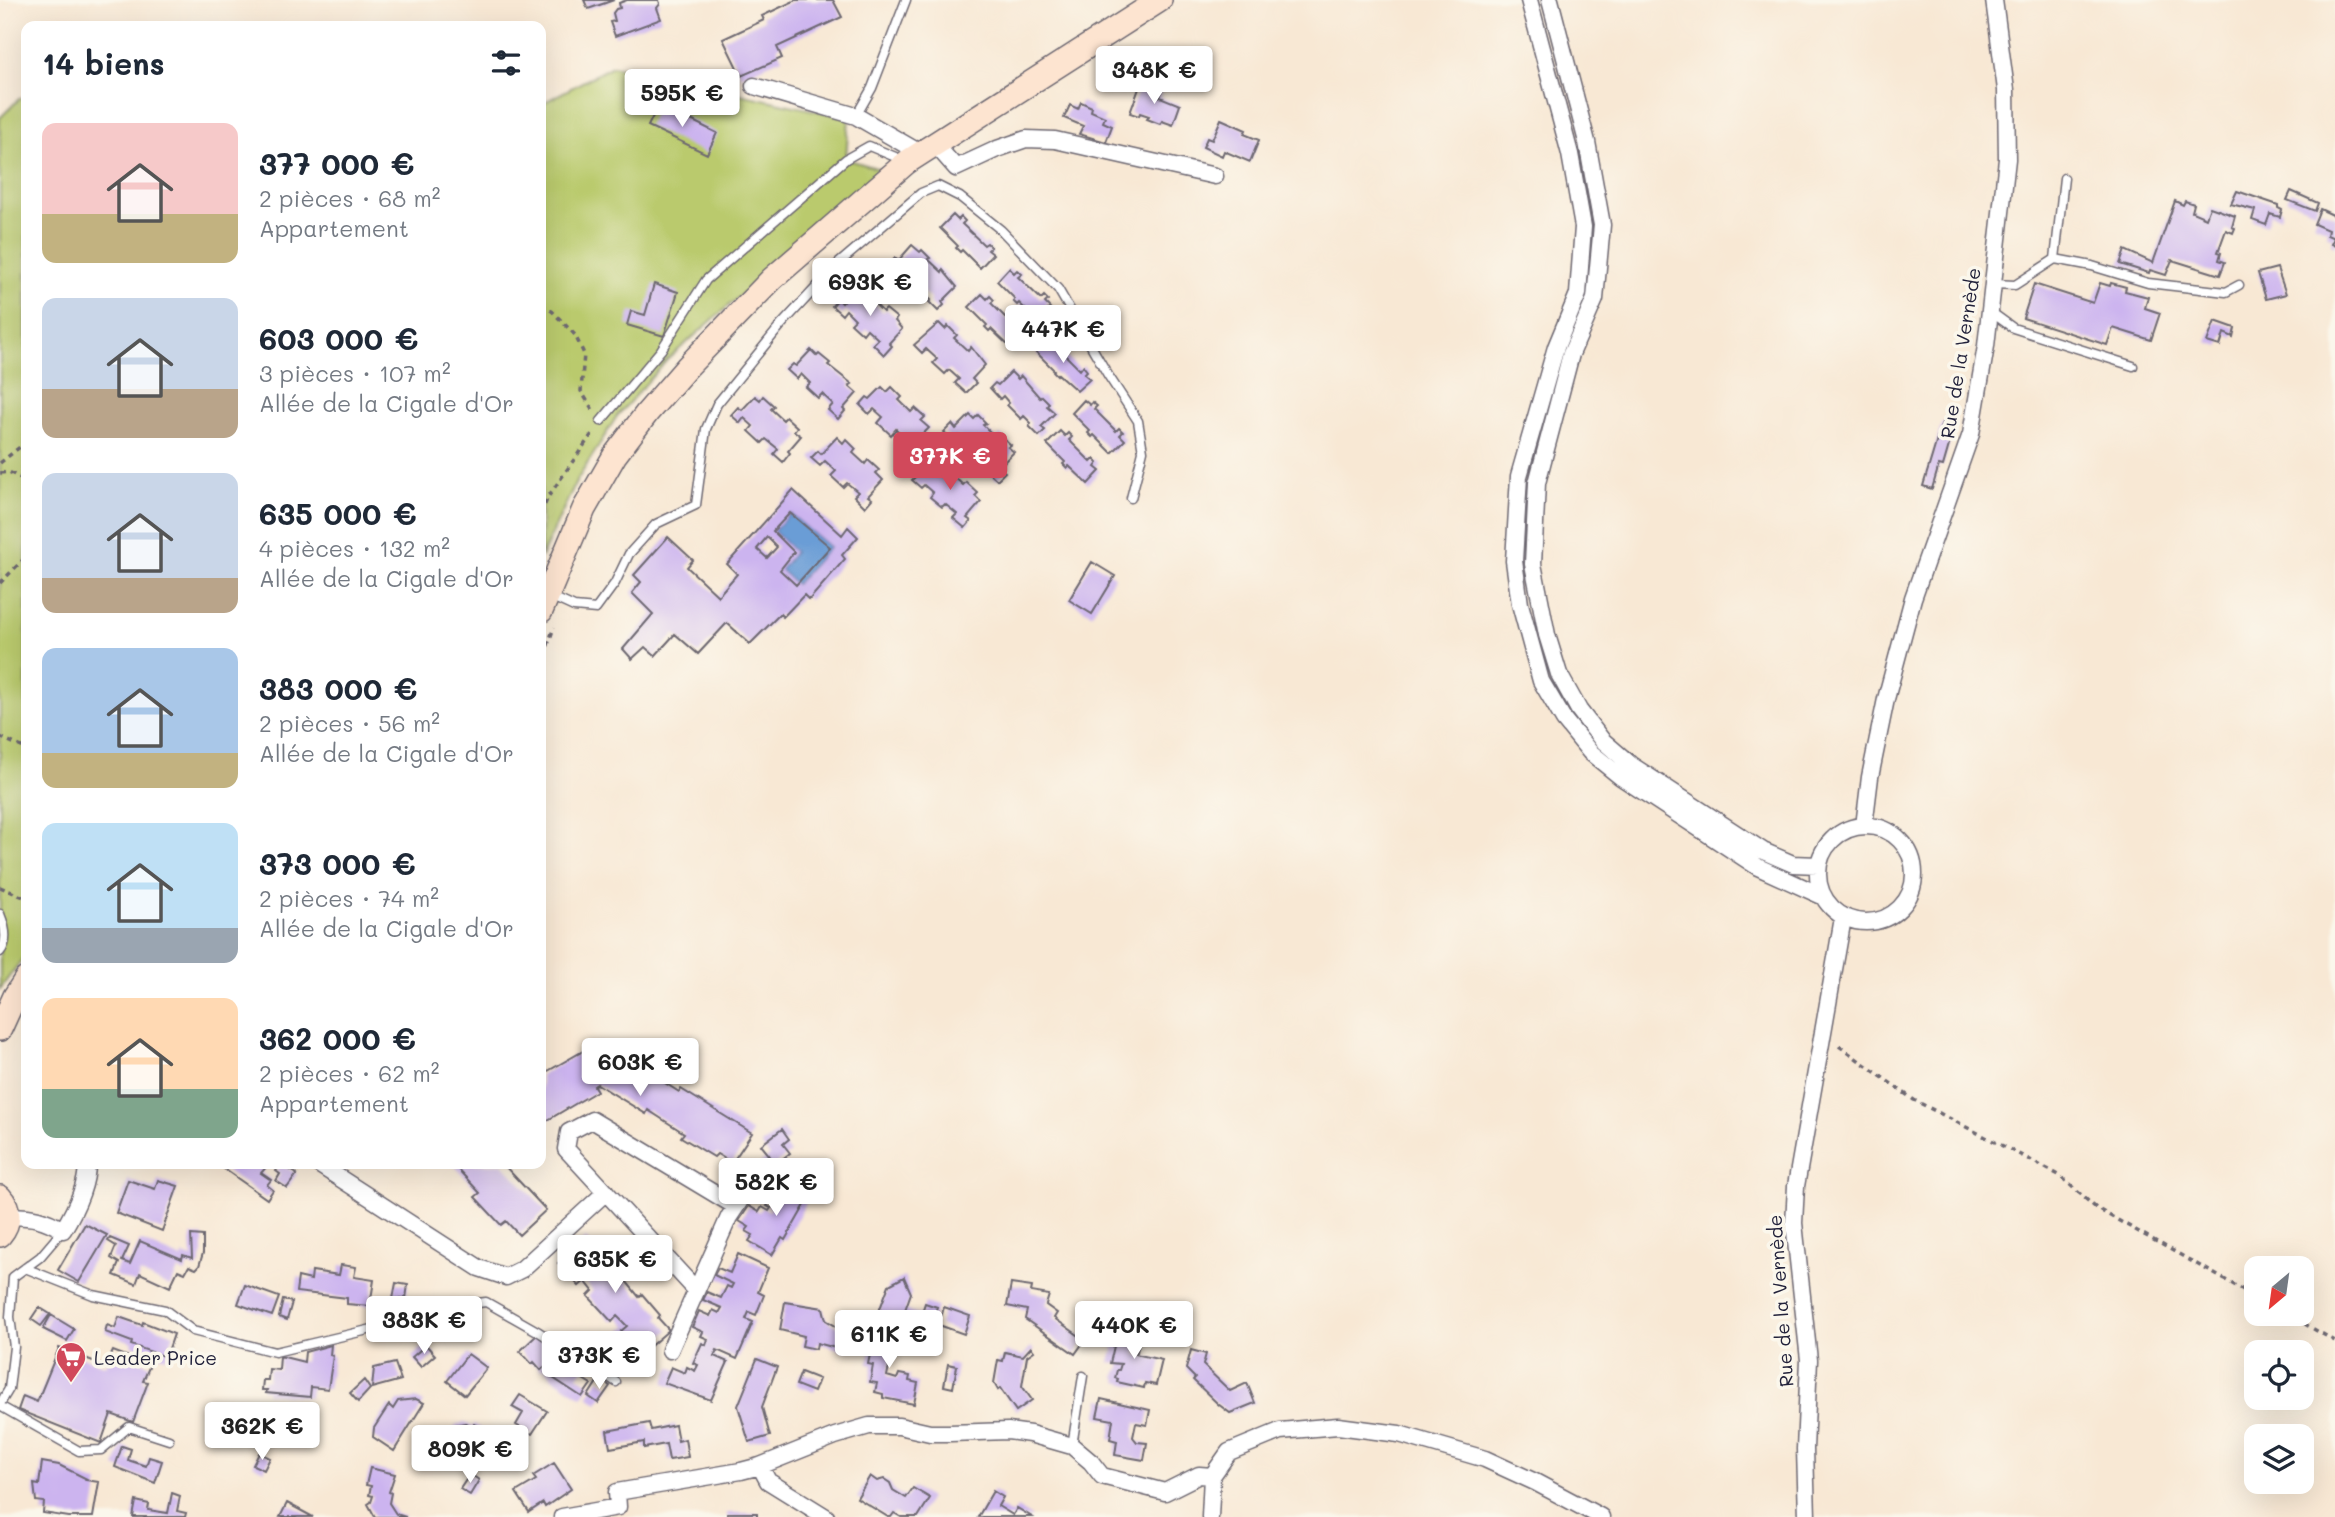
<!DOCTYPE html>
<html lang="fr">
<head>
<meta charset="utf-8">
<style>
  body { margin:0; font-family:Mali,sans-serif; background:#f6f6f7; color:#1f2937; height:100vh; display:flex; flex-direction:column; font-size:26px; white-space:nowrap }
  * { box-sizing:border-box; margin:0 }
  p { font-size:23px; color:#747a83 }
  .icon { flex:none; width:38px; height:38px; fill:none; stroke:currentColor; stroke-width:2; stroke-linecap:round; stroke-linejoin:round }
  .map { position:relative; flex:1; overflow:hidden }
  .panel { position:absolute; left:21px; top:21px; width:525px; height:1148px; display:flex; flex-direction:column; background:#fff; border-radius:14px; box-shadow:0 7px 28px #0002 }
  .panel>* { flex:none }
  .needle { width:46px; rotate:209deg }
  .tools { position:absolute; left:2244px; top:1256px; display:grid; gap:14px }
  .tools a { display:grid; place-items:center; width:70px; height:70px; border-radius:14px; background:#fff; box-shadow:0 7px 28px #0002; font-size:35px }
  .price { position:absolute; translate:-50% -60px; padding:0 16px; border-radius:7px; background:#fff; color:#222; font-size:23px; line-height:46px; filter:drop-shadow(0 2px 4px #0008) }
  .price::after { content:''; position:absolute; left:50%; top:42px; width:21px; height:16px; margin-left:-10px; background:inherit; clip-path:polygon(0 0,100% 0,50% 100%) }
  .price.active { background:#d1495b; color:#fff }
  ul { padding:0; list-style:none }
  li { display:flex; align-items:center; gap:21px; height:175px; padding:0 21px }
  li span { display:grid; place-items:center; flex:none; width:196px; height:140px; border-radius:14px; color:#555 }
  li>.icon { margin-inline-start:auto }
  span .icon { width:84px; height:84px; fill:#fffc; stroke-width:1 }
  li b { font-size:30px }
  h2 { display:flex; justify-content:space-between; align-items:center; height:84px; padding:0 21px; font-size:30px }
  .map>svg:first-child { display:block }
</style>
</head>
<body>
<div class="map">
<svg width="2335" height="1517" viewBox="0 0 2335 1517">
  <rect width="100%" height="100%" fill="#fbf7ec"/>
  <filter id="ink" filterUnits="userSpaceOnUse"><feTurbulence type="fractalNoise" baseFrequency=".0143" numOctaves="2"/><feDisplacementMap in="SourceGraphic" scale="14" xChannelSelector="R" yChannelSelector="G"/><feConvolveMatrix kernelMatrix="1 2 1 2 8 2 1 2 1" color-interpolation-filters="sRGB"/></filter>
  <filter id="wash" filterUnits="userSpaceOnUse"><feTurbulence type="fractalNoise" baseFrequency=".00686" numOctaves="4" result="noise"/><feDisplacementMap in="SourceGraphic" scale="28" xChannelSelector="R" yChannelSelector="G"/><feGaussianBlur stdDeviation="1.57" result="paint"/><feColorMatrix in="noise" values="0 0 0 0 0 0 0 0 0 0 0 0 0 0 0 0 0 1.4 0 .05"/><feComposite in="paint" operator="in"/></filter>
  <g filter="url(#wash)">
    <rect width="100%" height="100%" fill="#f8e8d4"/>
    <path fill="#baca6d" stroke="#6e7654" stroke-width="2" d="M612,66L849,118L846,159L883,170L667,360L617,416L576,482L541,557V104Z
      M26,97V954L0,989V118L19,99Z"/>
    <path fill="#6a9dd6" stroke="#466088" stroke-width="2" d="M790,513L830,547L796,585L780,570L794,552L773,531Z"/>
    <g id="blocks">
      <path fill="#ccb4ef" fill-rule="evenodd" d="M584,0H614L588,9Z
        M627,0H659L660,4L657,8L661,19L615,36L610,22L615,21L613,13L616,9L620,8L619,3Z
        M796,0H833L842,17L777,47L782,58L741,76L723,39L764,20L762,16Z
        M1141,83L1162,91L1160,97L1180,105L1173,125L1162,121L1160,124L1147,119L1149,116L1140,113L1139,116L1130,113Z
        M1081,102L1092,107L1091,111L1105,117L1103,122L1112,126L1106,142L1079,134L1083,126L1064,118L1070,105L1078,109Z
        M659,104L717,133L707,154L648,126Z
        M1221,119L1246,130L1244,134L1259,140L1250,162L1224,151L1222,156L1203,147L1207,138L1212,140Z
        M2237,191L2278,205V208L2282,210L2280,217L2270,214L2266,225L2252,220L2255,210L2231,204Z
        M2291,191L2318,203L2315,211L2287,200Z
        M2175,201L2183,205L2185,201L2194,204L2192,212L2206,218L2210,207L2235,216L2232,227L2235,228L2233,233L2226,230L2218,252L2221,253L2219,260L2225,262L2220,275L2172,260L2166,275L2150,270L2149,273L2120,264L2125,250L2153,263Z
        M2320,209L2335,216V246L2331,244L2334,238L2327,235L2328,230L2314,224Z
        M953,215L958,220L961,217L965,221L962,224L984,245L987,243L991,247L988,250L993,254L980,268L962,250L960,252L956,248L958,246L940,228Z
        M912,245L920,252L922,250L930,258L928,259L942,272L943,270L957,287L942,302L944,305L938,311L929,302L931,300L923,292L921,293L901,272L899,274L889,265L895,258L898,261Z
        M1009,268L1014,273L1017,270L1022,274L1018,277L1041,299L1044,296L1048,300L1045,303L1050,308L1037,321L1019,303L1017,305L1013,301L1015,299L997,281Z
        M2277,268L2286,294L2266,299L2258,273Z
        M2100,283L2110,286L2111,283L2126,287L2125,291L2148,297L2145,308L2160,313L2151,340L2113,328L2107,345L2023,318L2034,284L2093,303Z
        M654,284L678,292L664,336L627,325L631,311L645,315Z
        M856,287L862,292L865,289L875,298L872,301L883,312L886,309L897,318L895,321L902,329L889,343L892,346L884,355L873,344L878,339L867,329L863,334L851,323L855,319L846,310L842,315L832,306L838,299L842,303Z
        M982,294L987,299L990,296L994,300L991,303L1013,325L1016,322L1020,326L1018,329L1022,334L1010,347L991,329L989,331L985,327L987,325L969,307Z
        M2215,321L2235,328L2233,337L2224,333L2220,346L2207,342Z
        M939,323L945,329L948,326L957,335L954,338L968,351L971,347L985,365L972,379L976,383L966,393L955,383L959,379L949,370L945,374L933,363L937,359L926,349L922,353L914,345Z
        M1049,339L1054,344L1057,341L1061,344L1058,348L1080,370L1083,366L1087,371L1084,374L1090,379L1077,391L1058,374L1057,375L1053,371L1054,370L1036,352Z
        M811,350L817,356L819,354L830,363L828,365L852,384L849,386L857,393L843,409L845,411L838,419L828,410L833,404L822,394L818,398L806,387L810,383L801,374L797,379L787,370L793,364L796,366Z
        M1011,372L1018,379L1021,376L1040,398L1042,396L1049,403L1047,406L1055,413L1041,427L1045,430L1039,436L1029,426L1031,423L1024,416L1021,419L1007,405L1009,403L1003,396L1000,399L990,388L995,383L998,385Z
        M882,387L887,392L892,387L902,397L899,400L911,412L915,408L925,417L921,421L929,428L917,440L921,444L912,454L901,444L906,439L896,429L891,435L878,423L883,417L874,409L869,414L860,405L867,397L870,399Z
        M755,396L760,400L763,396L774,406L771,409L783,420L786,417L797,427L794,431L801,436L788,451L790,453L783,462L774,454L778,449L766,439L762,443L749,431L753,426L744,418L740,423L731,415L738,407L742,410Z
        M1084,400L1090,405L1092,402L1097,406L1094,409L1116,431L1119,428L1123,432L1120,435L1125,440L1112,453L1094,435L1092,437L1088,433L1090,431L1072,413Z
        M970,415L974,419L978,415L986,423L983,425L997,439L1000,435L1011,445L1008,447L1014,452L999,467L1005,472L997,480L986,470L991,465L981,456L976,461L963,449L968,444L959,436L954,442L944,432L952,424L956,429Z
        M1942,423L1954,428L1943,466L1939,465L1932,489L1923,486Z
        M1060,431L1065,436L1068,433L1072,437L1069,440L1091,462L1094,459L1098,463L1095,467L1100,471L1088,484L1069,466L1067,468L1063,464L1065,462L1047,444Z
        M837,437L843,443L846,439L856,449L853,453L865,464L868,460L879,470L876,473L883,480L868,496L872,499L865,507L854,496L858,492L847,483L843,487L831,476L836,471L825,461L820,466L811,458L818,451L821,454Z
        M937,461L942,466L945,462L954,470L951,474L963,485L966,482L978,493L975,496L981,502L967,518L971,521L965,528L953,518L957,514L945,504L942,507L930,497L933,493L924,485L921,488L912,480L921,471L925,475Z
        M793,490L842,535L848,527L858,537L842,555L845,559L809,600L804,595L783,617L780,614L750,644L727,623L698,654L675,634L655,656L645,647L632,659L623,649L653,614L632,593L641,582L634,575L668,537L693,560L687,567L718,596L737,574L727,564ZM790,513L830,547L796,585L780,570L794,552L773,531ZM767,537L777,547L767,558L757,549Z
        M1092,562L1115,576L1092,614L1069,600Z
        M599,1042L617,1052L619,1049L668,1079L665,1083L679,1092L681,1089L752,1133L732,1163L717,1154L714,1157L681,1137L684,1133L662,1119L648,1110L646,1114L597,1084L594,1086L597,1091L541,1124V1075Z
        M782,1129L789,1139L783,1144L790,1153L767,1171L761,1163L770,1156L761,1145Z
        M217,1164H266L268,1165L261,1173L271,1180L267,1185L273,1190L267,1199Z
        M281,1164L297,1174L287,1188L276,1181L280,1174L276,1171Z
        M453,1164H503L546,1210L519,1235L506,1221L501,1225L475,1197L480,1193Z
        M128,1180L155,1189L158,1180L178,1186L162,1231L116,1213Z
        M787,1184L806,1196L811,1189L819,1195L814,1202L809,1198L785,1240L782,1238L772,1255L749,1241L753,1235L746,1231L749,1227L739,1221L749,1206L759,1212L762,1207L769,1211L771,1208L767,1206L779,1187L783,1190Z
        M85,1224L107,1235L79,1282L58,1270Z
        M191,1235L203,1236V1253L199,1266L196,1269L189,1266L185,1273L178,1270L170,1287L140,1273L136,1284L114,1275L119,1263L111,1258L116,1246L108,1241L110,1238L129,1246L122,1261L130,1264L140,1241L182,1259L183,1255L192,1258Z
        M586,1239L597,1251L600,1249L639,1297L642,1294L660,1315L658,1318L669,1330L641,1354L621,1331L627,1326L617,1316L612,1322L588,1296L593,1291L585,1281L579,1286L558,1263Z
        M738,1254L768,1268L758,1292L764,1295L756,1315L749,1312L746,1319L753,1322L737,1359L717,1350L714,1356L728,1362L711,1400L664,1383L671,1367L685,1373L687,1367L695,1371L698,1365L693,1363L702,1343L706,1345L708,1339L701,1336L703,1332L692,1327L699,1311L710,1316L713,1310L719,1313L722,1308L703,1300L707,1292L721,1298L727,1286L731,1288L733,1284L714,1275L718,1268L730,1273Z
        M341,1265L356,1267L354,1277L374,1280L370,1306L347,1304V1298L296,1292L298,1277L311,1280L312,1271L339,1275Z
        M904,1277L911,1293L905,1310L921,1315L925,1303L937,1307L932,1321L921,1316L917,1328L878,1314L889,1285Z
        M396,1283L408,1285L406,1298L393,1299Z
        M1011,1284L1032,1287L1031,1292L1049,1295L1046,1305L1057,1313L1054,1318L1085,1340L1075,1354L1025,1319L1027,1310L1007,1306Z
        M245,1285L279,1297L272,1316L238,1304Z
        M283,1300L292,1302L287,1320L279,1317Z
        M785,1302L823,1308L826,1320L839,1328L850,1331L847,1351L817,1343L816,1349L802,1346L804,1336L780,1330Z
        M39,1307L50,1314L41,1326L31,1319Z
        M944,1307L970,1316L964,1334L939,1325Z
        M51,1315L74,1329L67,1341L43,1329Z
        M119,1317L142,1325L143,1322L174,1334L166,1357L131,1345L132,1342L105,1332L107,1325L115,1328Z
        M876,1326L896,1333L887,1376L897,1379L899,1374L910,1376L909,1381L918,1383L914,1404L883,1398V1394L875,1392L877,1383L870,1382L873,1365L868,1364Z
        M1118,1329L1141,1334L1137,1352L1135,1354L1162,1360L1156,1385L1145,1383L1144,1388L1117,1382L1118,1379L1115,1378L1117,1370H1119L1121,1364L1110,1363Z
        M539,1333L561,1359L559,1363L568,1369L573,1360L584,1367L578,1376L591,1384L582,1397L550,1376L551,1375L544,1367L541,1370L534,1362L532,1364L520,1351Z
        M331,1345L330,1355L333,1356L328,1389L311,1387L310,1397L266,1393L267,1390H262L263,1380H268L269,1369L279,1370L280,1356L304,1362L305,1352Z
        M426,1345L435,1355L421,1367L412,1357Z
        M1031,1347L1034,1351L1027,1356L1022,1386L1032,1400L1016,1411L1000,1388L998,1390L994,1383L998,1360L1003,1361L1005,1352L1023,1356Z
        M59,1348L106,1366L113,1351L150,1365L143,1381L148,1382L133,1422L111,1414L101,1443L18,1410L23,1396L37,1402Z
        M1191,1350L1206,1354L1203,1365L1230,1391L1247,1383L1255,1403L1230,1413L1218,1404L1193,1380L1195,1378L1186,1369Z
        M468,1354L487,1368L465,1395L447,1381Z
        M757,1359L777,1367L762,1407L770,1436L749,1442L738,1406Z
        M395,1363L401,1380L372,1388L374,1368Z
        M948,1364L957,1366L953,1388L944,1386Z
        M801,1372L819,1379L814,1392L796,1385Z
        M599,1379L610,1386L598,1403L588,1396Z
        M364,1380L370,1389L358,1402L350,1393Z
        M520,1395L547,1411L532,1434L516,1425L523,1413L512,1407Z
        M416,1399L424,1403L394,1451L373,1437L374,1428L389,1405L393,1409L398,1401Z
        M1101,1399L1150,1410L1147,1425L1136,1423L1133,1437L1137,1442L1147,1443L1144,1460L1115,1455L1117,1441L1110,1439L1113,1420L1097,1417Z
        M465,1423L473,1427L474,1424L504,1444L493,1462L482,1455L478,1461L452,1443L451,1434L456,1425Z
        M649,1423L651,1430L675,1425L678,1441L685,1439L688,1457L669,1460L666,1444L644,1448V1442L610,1448L607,1431Z
        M122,1446L131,1449L128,1460L146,1466L149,1457L162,1461L155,1483L115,1467Z
        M259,1453L270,1458L264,1470L253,1465Z
        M42,1462L59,1465L87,1479L86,1480L99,1482L93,1517H69L43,1513L44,1502L36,1501L34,1484L39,1485Z
        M554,1463L571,1489L545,1507L543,1503L529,1512L516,1492L536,1480L533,1476Z
        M370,1468L395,1474L389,1492L391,1493L389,1503L396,1514L406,1517H375L368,1504L371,1502L373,1496L369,1495L371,1486L366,1485Z
        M470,1474L479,1480L470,1495L460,1489Z
        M870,1476L877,1481L884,1479L890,1483L893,1490L906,1498L913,1488L930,1498L918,1517H901L894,1513L891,1517H888L857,1498Z
        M993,1491L1003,1497L998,1506L1013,1515L1017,1508L1032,1517H978Z
        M172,1493L180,1496L177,1511L186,1513L185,1517H133L136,1501L149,1504L148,1510L168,1513Z
        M287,1503L313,1517H280Z
        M727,1513H757V1517H727Z"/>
    </g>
  </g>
  <g filter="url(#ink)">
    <use href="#blocks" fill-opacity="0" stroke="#6d6771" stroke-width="2"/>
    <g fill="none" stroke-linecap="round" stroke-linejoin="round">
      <g stroke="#6d6771" stroke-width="11">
        <path id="service" d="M856,116L872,88L906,0
          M2064,178L2055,259L2092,266L2148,283L2226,292L2239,285
          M1994,284L2015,285L2055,259
          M1991,312L2013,328L2133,366
          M601,421L661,350L706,280L846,159L869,146L905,161
          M550,596L574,607L596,609L615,583L629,554L656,524L696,505L706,429L717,404L782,324L839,263L921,193L938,186L960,197L1001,230L1058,289L1108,375L1138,421L1143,451L1131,498
          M0,914C5,926 9,941 0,952
          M25,1268L93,1295L165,1310L193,1331L275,1352L385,1326L433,1309L486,1302L539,1332L616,1382
          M0,1404L9,1389L14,1347L10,1317L13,1277L40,1257L63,1230
          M0,1406L79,1451L101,1450L129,1427L169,1440
          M1072,1446L1083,1376"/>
      </g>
      <g stroke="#6d6771" stroke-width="19">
        <path id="minor" d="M1529,0L1570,154L1583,227L1578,294L1556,347L1519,476L1514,561L1520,604L1541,681L1564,720L1590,752L1621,777L1758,867L1822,896
          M1550,0L1587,142L1602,225L1595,299L1571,354L1537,483L1533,564L1547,635L1559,674L1579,710L1602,740L1631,765L1763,851L1793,864L1818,865
          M754,86L856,116L920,153
          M934,143L956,168L997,149L1026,139L1055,140L1215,176
          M1818 874a48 48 0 1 1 96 0a48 48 0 1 1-96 0Z
          M1864,826L1870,777L1886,699L1913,598L1971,434L1986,346L2007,159L2006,90L1994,0
          M318,1164L479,1268L506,1277L522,1269L606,1192
          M9,1216C32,1217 42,1217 63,1230C74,1212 87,1186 87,1164
          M696,1290L566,1149L569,1132L592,1120L735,1206
          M670,1350L729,1217L751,1184
          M562,1517L618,1507L617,1492L741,1471L760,1466
          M826,1517L768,1481L760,1466L835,1436L869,1426H899L930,1433H950L1008,1431L1030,1434L1072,1446L1091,1462L1102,1476L1165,1492L1199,1475L1212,1476
          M1210,1517L1212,1476L1229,1452L1280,1431L1338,1426L1399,1434L1485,1459L1535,1482L1601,1517
          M1807,1517L1805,1449L1809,1360L1794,1223L1796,1186L1843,918"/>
      </g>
      <g stroke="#6d6771" stroke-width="26">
        <path id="secondary" d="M541,611L584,509L615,455L647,413L687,367L772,279L907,162L1160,0
          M0,1029L15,996L26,979
          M0,1197C11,1209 10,1223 0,1235"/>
      </g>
      <path stroke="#6d6771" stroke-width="3.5" stroke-dasharray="5 5" stroke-linecap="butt" d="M541,306L552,311L575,335L584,354L581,391L593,410
        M0,463L26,442
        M0,473L9,472L26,481
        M541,514L548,497L594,431
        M0,583L26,557
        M541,665L554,627
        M0,737L26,749
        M0,887L26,898
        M1839,1046L1914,1100L2059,1175L2096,1208L2256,1297
        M2287,1314L2335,1341"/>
      <use href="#service" stroke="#fff" stroke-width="8"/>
      <use href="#minor" stroke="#fff" stroke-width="16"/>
      <use href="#secondary" stroke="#fde4d0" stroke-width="23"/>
    </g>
  </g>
  <defs>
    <g id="supermarket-pin" transform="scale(1.575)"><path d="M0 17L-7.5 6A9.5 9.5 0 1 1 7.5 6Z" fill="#d1495b" stroke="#fbf7ec"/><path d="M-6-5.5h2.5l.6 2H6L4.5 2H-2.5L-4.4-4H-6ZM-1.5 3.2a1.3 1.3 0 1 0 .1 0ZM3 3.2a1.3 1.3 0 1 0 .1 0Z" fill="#fff"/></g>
  </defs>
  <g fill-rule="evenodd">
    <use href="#supermarket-pin" x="71" y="1357"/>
  </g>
  <g text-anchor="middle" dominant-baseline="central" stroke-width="7" stroke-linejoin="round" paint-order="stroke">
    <g font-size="19" fill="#22223b" stroke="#fbf7ec">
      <text transform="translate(1960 353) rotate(-81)">Rue de la Vernède</text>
      <text transform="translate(1780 1301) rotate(-94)">Rue de la Vernède</text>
    </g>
    <g font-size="19" fill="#22223b" stroke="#fbf7ec" text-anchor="start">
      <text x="94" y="1357">Leader Price</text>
    </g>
  </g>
</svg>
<div class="tools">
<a><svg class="needle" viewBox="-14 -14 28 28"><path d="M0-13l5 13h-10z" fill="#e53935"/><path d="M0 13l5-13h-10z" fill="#747a83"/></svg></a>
<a><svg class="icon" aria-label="locate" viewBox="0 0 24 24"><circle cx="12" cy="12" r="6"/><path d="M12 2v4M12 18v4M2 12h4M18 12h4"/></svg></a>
<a><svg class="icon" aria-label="layers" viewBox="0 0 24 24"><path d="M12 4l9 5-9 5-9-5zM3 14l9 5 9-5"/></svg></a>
</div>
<b class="price" style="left:1154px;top:106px">348K €</b>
<b class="price" style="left:682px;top:129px">595K €</b>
<b class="price" style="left:870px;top:318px">693K €</b>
<b class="price" style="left:1063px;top:365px">447K €</b>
<b class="price active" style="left:950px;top:492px">377K €</b>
<b class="price" style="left:640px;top:1098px">603K €</b>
<b class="price" style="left:776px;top:1218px">582K €</b>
<b class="price" style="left:615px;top:1295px">635K €</b>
<b class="price" style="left:424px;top:1356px">383K €</b>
<b class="price" style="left:1134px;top:1361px">440K €</b>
<b class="price" style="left:889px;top:1370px">611K €</b>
<b class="price" style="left:599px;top:1391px">373K €</b>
<b class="price" style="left:262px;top:1462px">362K €</b>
<b class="price" style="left:470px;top:1485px">809K €</b>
<section class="panel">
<h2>14 biens<svg class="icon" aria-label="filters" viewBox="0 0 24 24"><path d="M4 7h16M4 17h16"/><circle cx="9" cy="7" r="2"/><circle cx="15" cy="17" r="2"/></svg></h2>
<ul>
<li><span style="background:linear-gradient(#f6c9c9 65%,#c2b280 0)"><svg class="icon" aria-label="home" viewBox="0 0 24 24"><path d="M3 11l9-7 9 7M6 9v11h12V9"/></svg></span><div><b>377 000 €</b><p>2 pièces · 68 m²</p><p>Appartement</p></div></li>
<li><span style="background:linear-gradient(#c9d6e8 65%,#b9a48a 0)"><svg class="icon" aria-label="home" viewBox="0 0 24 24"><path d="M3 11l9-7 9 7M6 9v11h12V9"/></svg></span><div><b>603 000 €</b><p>3 pièces · 107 m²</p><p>Allée de la Cigale d'Or</p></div></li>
<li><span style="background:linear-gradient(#c9d6e8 75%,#b9a48a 0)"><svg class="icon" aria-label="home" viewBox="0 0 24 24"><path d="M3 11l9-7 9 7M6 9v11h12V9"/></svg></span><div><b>635 000 €</b><p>4 pièces · 132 m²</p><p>Allée de la Cigale d'Or</p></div></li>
<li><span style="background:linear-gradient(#a9c7e8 75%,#c2b280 0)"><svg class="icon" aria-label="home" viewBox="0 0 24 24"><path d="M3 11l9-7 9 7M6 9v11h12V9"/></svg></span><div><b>383 000 €</b><p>2 pièces · 56 m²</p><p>Allée de la Cigale d'Or</p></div></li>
<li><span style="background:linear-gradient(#bfe0f5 75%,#9aa5b1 0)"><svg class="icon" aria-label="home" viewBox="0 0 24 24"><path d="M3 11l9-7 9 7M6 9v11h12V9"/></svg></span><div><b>373 000 €</b><p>2 pièces · 74 m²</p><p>Allée de la Cigale d'Or</p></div></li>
<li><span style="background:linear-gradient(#ffd9b3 65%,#7fa58c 0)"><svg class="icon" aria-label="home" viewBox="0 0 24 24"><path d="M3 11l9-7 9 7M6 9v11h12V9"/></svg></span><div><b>362 000 €</b><p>2 pièces · 62 m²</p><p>Appartement</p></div></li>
</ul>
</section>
</div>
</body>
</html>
